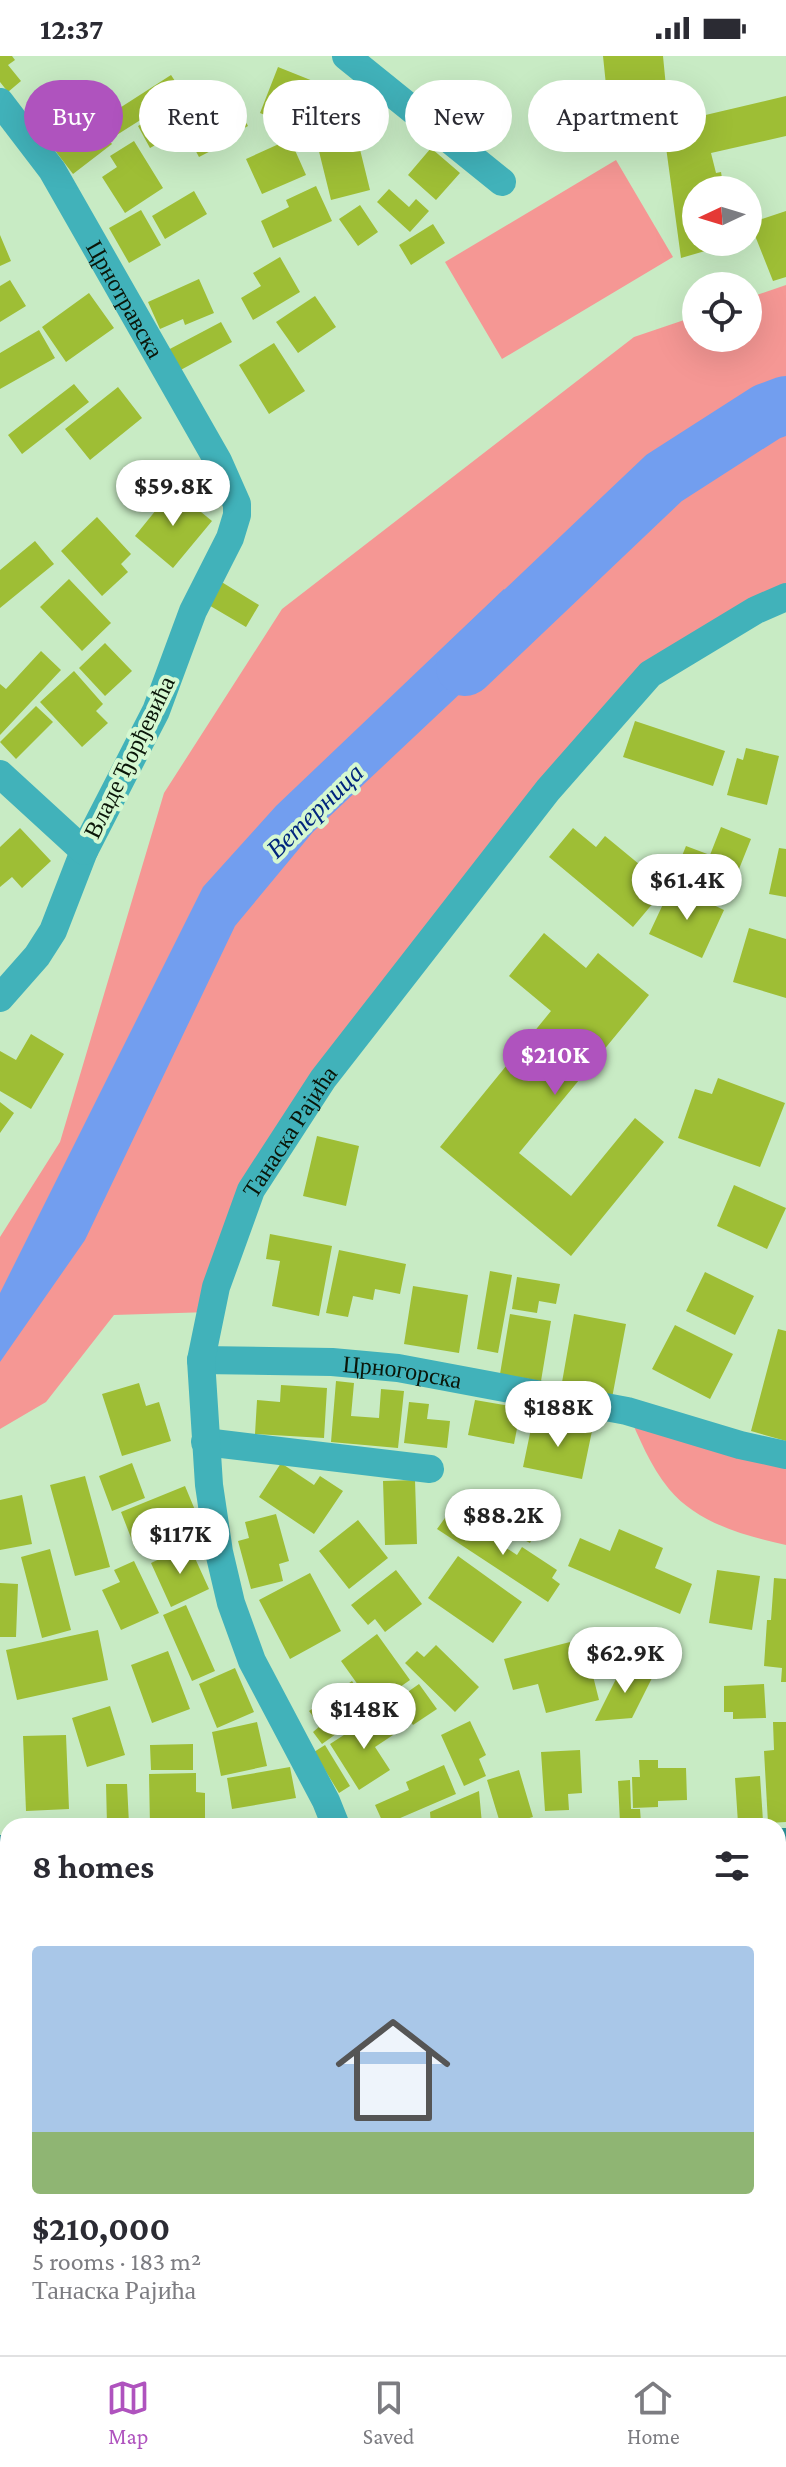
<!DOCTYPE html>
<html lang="en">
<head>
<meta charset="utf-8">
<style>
  body { margin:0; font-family:"Crimson Pro",serif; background:#f7f7f7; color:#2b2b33; height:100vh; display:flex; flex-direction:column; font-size:30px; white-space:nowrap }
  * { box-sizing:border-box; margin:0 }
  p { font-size:26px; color:#7c7c81 }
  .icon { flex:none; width:44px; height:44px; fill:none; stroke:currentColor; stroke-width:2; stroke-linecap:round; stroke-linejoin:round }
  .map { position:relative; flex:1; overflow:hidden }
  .panel { position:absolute; left:0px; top:1762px; width:786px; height:538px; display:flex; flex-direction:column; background:#fff; border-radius:24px 24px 0 0; box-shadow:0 8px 32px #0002 }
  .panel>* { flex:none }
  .guide { position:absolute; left:24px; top:24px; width:738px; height:72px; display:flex; gap:16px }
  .needle { width:52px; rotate:266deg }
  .controls { position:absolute; left:682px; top:120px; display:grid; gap:16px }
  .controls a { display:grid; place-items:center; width:80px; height:80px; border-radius:50%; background:#fff; box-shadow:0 8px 32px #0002; font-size:40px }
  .price { position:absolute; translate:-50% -68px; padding:0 18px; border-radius:28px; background:#fff; color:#222; font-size:26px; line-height:52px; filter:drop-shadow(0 2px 4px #0008) }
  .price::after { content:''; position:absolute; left:50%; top:48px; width:24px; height:18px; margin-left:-12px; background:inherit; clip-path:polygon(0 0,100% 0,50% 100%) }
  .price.current { background:#af53be; color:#fff }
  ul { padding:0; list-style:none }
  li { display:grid; align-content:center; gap:16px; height:424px; padding:0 32px }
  li span { display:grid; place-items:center; height:248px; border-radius:8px; color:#555 }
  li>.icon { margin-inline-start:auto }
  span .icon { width:144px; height:144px; fill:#fffc; stroke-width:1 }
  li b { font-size:34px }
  h2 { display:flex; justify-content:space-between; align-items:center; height:96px; padding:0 32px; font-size:34px }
  .pill { padding:0 28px; border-radius:36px; background:#fff; box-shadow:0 8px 32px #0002; font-size:28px; line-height:72px }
  .pill.current { background:#af53be; color:#fff }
  .status { display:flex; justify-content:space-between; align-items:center; height:56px; padding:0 40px; background:#fff; direction:ltr }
  .status svg { height:22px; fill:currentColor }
  .tabs { display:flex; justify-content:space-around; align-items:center; height:112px; border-top:2px solid #e1e1e2; background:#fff; font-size:22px; color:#7c7c81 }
  .tabs a { display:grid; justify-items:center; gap:4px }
  .tabs .current { color:#af53be }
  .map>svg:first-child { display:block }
</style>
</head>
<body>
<div class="status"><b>12:37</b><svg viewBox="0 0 49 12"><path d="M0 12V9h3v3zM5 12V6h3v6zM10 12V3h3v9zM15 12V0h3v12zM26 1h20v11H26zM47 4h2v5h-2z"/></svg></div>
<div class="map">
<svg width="786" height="2299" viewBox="0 0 786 2299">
  <rect width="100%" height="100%" fill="#c8ebc4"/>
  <path fill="#f59794" d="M616,104L673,201L502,303L445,206Z
    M786,229V541L650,618L251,1133L210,1256L114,1259L46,1346L0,1373V1181L60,1086L164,737L282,553L634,281L696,260V282H748V242Z
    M627,1355L786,1399V1489C745,1480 697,1467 669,1433C650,1410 639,1381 627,1355Z"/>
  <path fill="#729eef" d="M504,533L532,570L313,776L235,870L85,1184L0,1306V1237L203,831L276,750Z"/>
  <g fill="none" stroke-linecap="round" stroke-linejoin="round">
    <path stroke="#729eef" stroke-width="58" d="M465,611L664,422L767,356L786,349"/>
  </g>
  <path fill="#9ebe35" d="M0,0H12L15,4L8,9L21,25L8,36L0,26Z
    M603,0H663L669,62L610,68Z
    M278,11L313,25L295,71L260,57Z
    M171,19L183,37L112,82L101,64Z
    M66,28L112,88L73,118L27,58Z
    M230,38L248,70L235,77L217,44Z
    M786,40V80L711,97L716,117L721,116L724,134H696V186H710L712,193L681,202L663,69Z
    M211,49L230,85L199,101L185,75L190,72L185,63Z
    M349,49L370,134L331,144L310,59Z
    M168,53L181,75L150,92L138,70Z
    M290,83L306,119L262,138L246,103Z
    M134,85L163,132L125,157L102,121L117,111L110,100Z
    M431,92L460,117L436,144L408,119Z
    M316,130L332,165L273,192L261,165L289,151L286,144Z
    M389,133L409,151L416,143L429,155L410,176L377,146Z
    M194,135L207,158L165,183L152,160Z
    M360,149L378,176L358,190L339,163Z
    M141,154L161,189L129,207L109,172Z
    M786,155V221L773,225L750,167Z
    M433,168L445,187L411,209L399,189Z
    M0,179L11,205L0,210Z
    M280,201L300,236L253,264L241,242L261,230L253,217Z
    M199,223L214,257L185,269L183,263L160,273L148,246Z
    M10,224L26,250L0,266V230Z
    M89,237L114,272L66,306L42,271Z
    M315,240L336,271L298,297L276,266Z
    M221,266L232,286L177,316L166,295Z
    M39,274L55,302L0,333V297Z
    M274,287L305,335L269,358L239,309Z
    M74,328L89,346L22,398L8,379Z
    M118,331L142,362L90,404L65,373Z
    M173,433L212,465L173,512L135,480Z
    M97,461L131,498L121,508L128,516L102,540L61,495Z
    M35,485L54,508L0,552V514Z
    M69,523L111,567L82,595L40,551Z
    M220,525L259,549L246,571L207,548Z
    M105,587L132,615L105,640L79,612Z
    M41,595L61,614L0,679V628L6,633Z
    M74,615L103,648L96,655L108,667L82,691L40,646Z
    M36,650L53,666L16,703L0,686Z
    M635,665L725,695L713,730L623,701Z
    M746,692L779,700L767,749L727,739L737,702L743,704Z
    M721,771L751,783L727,843L673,822L686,790L710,799Z
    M20,772L51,805L22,832L12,821L0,831V791Z
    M573,772L596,791L605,780L645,813L633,828L654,846L633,871L549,801Z
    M779,792L786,793V841L769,838Z
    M672,829L724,854L702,902L649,878Z
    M749,872L786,883V942L733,926Z
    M544,877L586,912L598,897L649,939L519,1097L571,1140L635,1062L664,1086L571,1200L440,1091L551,955L509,920Z
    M31,978L64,998L31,1053L0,1035V995L16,1004Z
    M718,1022L785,1047L760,1111L678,1082L695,1033L712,1038Z
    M0,1046L14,1057L0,1077Z
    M317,1080L359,1090L346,1150L303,1140Z
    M734,1129L786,1152L767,1193L717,1170Z
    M270,1178L332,1190L319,1260L272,1250L280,1205L266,1203Z
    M339,1194L406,1208L400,1238L375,1233L373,1244L353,1240L348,1261L326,1257Z
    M490,1215L512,1219L498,1297L477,1293Z
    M705,1216L754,1240L735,1279L686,1255Z
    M517,1221L560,1228L556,1248L539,1245L537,1257L512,1253Z
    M413,1230L468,1239L459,1297L404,1288Z
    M510,1258L551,1265L541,1325L500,1318Z
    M574,1258L626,1268L612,1342L561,1332Z
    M675,1269L733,1298L710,1343L652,1313Z
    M778,1273L786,1275V1385L751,1375Z
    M336,1325L354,1327L351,1360L379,1362L381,1333L404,1335L398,1392L331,1386Z
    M139,1327L146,1350L159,1346L171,1385L122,1400L102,1338Z
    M281,1329L327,1332L324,1382L255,1378L257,1344L280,1346Z
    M475,1344L521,1352L514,1388L468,1379Z
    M409,1346L429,1348L427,1363L450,1365L447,1392L404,1387Z
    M533,1363L592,1375L582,1423L523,1411Z
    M132,1407L145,1442L112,1455L99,1420Z
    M281,1407L314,1429L320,1420L343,1435L314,1478L259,1441Z
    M85,1420L110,1511L75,1520L50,1429Z
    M415,1424L417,1488L385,1489L383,1425Z
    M185,1430L200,1466L135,1492L121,1456Z
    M518,1434L548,1450L530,1487L491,1467L503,1444L511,1448Z
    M22,1439L32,1488L0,1494V1444Z
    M450,1455L517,1499L522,1491L557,1514L552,1522L560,1528L548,1546L437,1473Z
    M276,1458L289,1505L279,1508L283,1525L251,1533L238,1485L249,1482L245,1466Z
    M358,1464L388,1502L349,1533L319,1495Z
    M619,1473L663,1492L655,1512L692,1528L680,1558L568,1510L580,1482L610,1495Z
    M189,1489L209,1533L171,1551L151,1507Z
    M50,1493L71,1574L42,1582L21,1501Z
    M458,1500L522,1546L493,1587L428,1542Z
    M134,1505L159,1557L121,1574L102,1534L120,1526L114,1514Z
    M396,1514L422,1548L385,1576L375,1563L368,1569L351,1549Z
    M717,1514L760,1520L752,1574L709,1567Z
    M310,1517L341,1575L290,1603L259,1544Z
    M774,1522L786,1523V1626H781L782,1612L764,1610L767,1564H771Z
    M0,1527L18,1528L16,1581H0Z
    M186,1549L215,1615L192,1625L163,1559Z
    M98,1574L108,1624L17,1644L6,1594Z
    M377,1578L410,1624L373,1650L341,1605Z
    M570,1586L574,1603L588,1600L599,1644L546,1657L538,1628L513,1634L504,1603Z
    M436,1589L479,1631L455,1656L405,1607L417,1595L424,1601Z
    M168,1595L190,1653L152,1667L131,1609Z
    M624,1607L652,1622L632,1662L595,1665Z
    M235,1612L254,1656L217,1672L199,1628Z
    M352,1625L371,1653L322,1688L313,1676L320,1670L309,1655Z
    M419,1628L437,1653L413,1669L409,1663L396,1673L382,1654Z
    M764,1628L766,1662L733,1663V1656H724V1630Z
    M110,1650L125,1699L87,1711L72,1662Z
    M378,1657L393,1679L375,1691L390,1714L359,1734L330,1688Z
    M470,1665L486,1699L479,1703L486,1720L464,1730L441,1679Z
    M257,1666L267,1710L221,1720L212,1676Z
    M773,1666H786V1766L768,1767L764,1695L774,1694Z
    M66,1679L69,1753L26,1755L23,1680Z
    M193,1688V1714H151L150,1689Z
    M325,1689L350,1730L339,1737L314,1696Z
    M580,1694L582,1737L568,1738L569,1754L545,1755L541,1696Z
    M639,1704H658V1712H686L687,1744L658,1745V1751L633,1752L632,1721H640Z
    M444,1709L456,1738L384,1769L375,1749L409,1734L406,1726Z
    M290,1711L296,1742L232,1753L227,1722Z
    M519,1714L533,1761L501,1770L487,1724Z
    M196,1717V1736L205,1737V1770H150L149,1718Z
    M760,1720L763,1765L738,1767L735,1722Z
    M630,1724L631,1753H640L641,1767H620L618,1725Z
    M106,1728H127L129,1768L107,1769Z
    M479,1735L482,1768L431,1770L430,1756Z
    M778,1843H786V1914L778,1915Z
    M0,1897L8,1898V1928H0Z
    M8,1969V2021H0V1970Z
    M8,2064V2109L0,2110V2065Z
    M6,2152L8,2187L0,2192V2156Z
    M0,2265L8,2280V2294L0,2298Z
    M41,2292H72L62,2299H45Z
    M90,2292H145L149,2296L145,2299H96Z
    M248,2292H265L271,2299H240Z
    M286,2292H335L329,2299H294Z"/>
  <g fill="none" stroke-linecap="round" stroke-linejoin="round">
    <g stroke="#41b2ba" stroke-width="28">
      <path d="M346,0L502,126"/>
      <path id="s1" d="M0,46L52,114L218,405L237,448V459L230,482L193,555L156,655L84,795L53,875L37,900L0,942"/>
      <path d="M0,718L84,795"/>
      <path id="s2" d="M201,1304L332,1306L398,1312L627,1355L740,1389L786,1399"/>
      <path d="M205,1386L430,1413"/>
      <path id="s3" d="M336,1770L326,1745L252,1605L231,1547L219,1496L209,1429L201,1304L216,1231L251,1134L323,1023L548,734L650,618L756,554L786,541"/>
      <path d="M213,2299L218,2292"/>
    </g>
    <path stroke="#299097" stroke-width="40" d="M778,1792H786
      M0,1799H8"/>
  </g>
  <g text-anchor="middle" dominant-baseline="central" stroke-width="8" stroke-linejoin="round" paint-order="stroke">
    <g font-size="24" fill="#0a1609" stroke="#d5f8d1">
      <text stroke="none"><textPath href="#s1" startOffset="234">Црнотравска</textPath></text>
      <text transform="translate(129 701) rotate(-64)">Владе Ђорђевића</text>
      <text stroke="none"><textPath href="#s3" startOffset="740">Танаска Рајића</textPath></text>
      <text stroke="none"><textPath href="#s2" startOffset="202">Црногорска</textPath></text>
    </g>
    <g font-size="26" font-style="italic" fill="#00257d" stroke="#d5f8d1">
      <text transform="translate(315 755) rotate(-44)">Ветерница</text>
    </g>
  </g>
</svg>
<div class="controls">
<a><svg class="needle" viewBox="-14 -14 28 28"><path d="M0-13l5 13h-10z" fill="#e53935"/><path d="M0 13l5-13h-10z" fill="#7c7c81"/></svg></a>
<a><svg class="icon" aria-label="locate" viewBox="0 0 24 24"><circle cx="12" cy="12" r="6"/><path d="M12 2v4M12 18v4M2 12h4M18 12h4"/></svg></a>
</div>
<b class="price" style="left:173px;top:472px">$59.8K</b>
<b class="price" style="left:687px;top:866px">$61.4K</b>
<b class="price current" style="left:555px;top:1041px">$210K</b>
<b class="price" style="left:558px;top:1393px">$188K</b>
<b class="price" style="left:503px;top:1501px">$88.2K</b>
<b class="price" style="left:180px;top:1520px">$117K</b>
<b class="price" style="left:625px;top:1639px">$62.9K</b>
<b class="price" style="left:364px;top:1695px">$148K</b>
<div class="guide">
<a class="pill current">Buy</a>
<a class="pill">Rent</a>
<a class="pill">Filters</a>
<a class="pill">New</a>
<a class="pill">Apartment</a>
</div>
<section class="panel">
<h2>8 homes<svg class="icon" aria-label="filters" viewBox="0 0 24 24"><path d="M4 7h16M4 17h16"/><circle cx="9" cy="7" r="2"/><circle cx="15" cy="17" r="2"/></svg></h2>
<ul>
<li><span style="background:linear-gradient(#a9c7e8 75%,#8fb573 0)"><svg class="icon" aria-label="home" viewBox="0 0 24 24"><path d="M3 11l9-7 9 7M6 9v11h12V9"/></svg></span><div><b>$210,000</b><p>5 rooms · 183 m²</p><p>Танаска Рајића</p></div></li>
</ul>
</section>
</div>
<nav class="tabs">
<a class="current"><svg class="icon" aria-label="map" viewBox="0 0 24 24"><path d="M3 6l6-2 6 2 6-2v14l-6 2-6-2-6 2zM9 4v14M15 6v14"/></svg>Map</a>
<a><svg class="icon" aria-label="saved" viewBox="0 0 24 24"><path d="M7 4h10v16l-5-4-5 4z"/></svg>Saved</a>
<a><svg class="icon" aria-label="home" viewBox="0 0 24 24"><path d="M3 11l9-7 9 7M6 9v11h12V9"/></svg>Home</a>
</nav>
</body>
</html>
